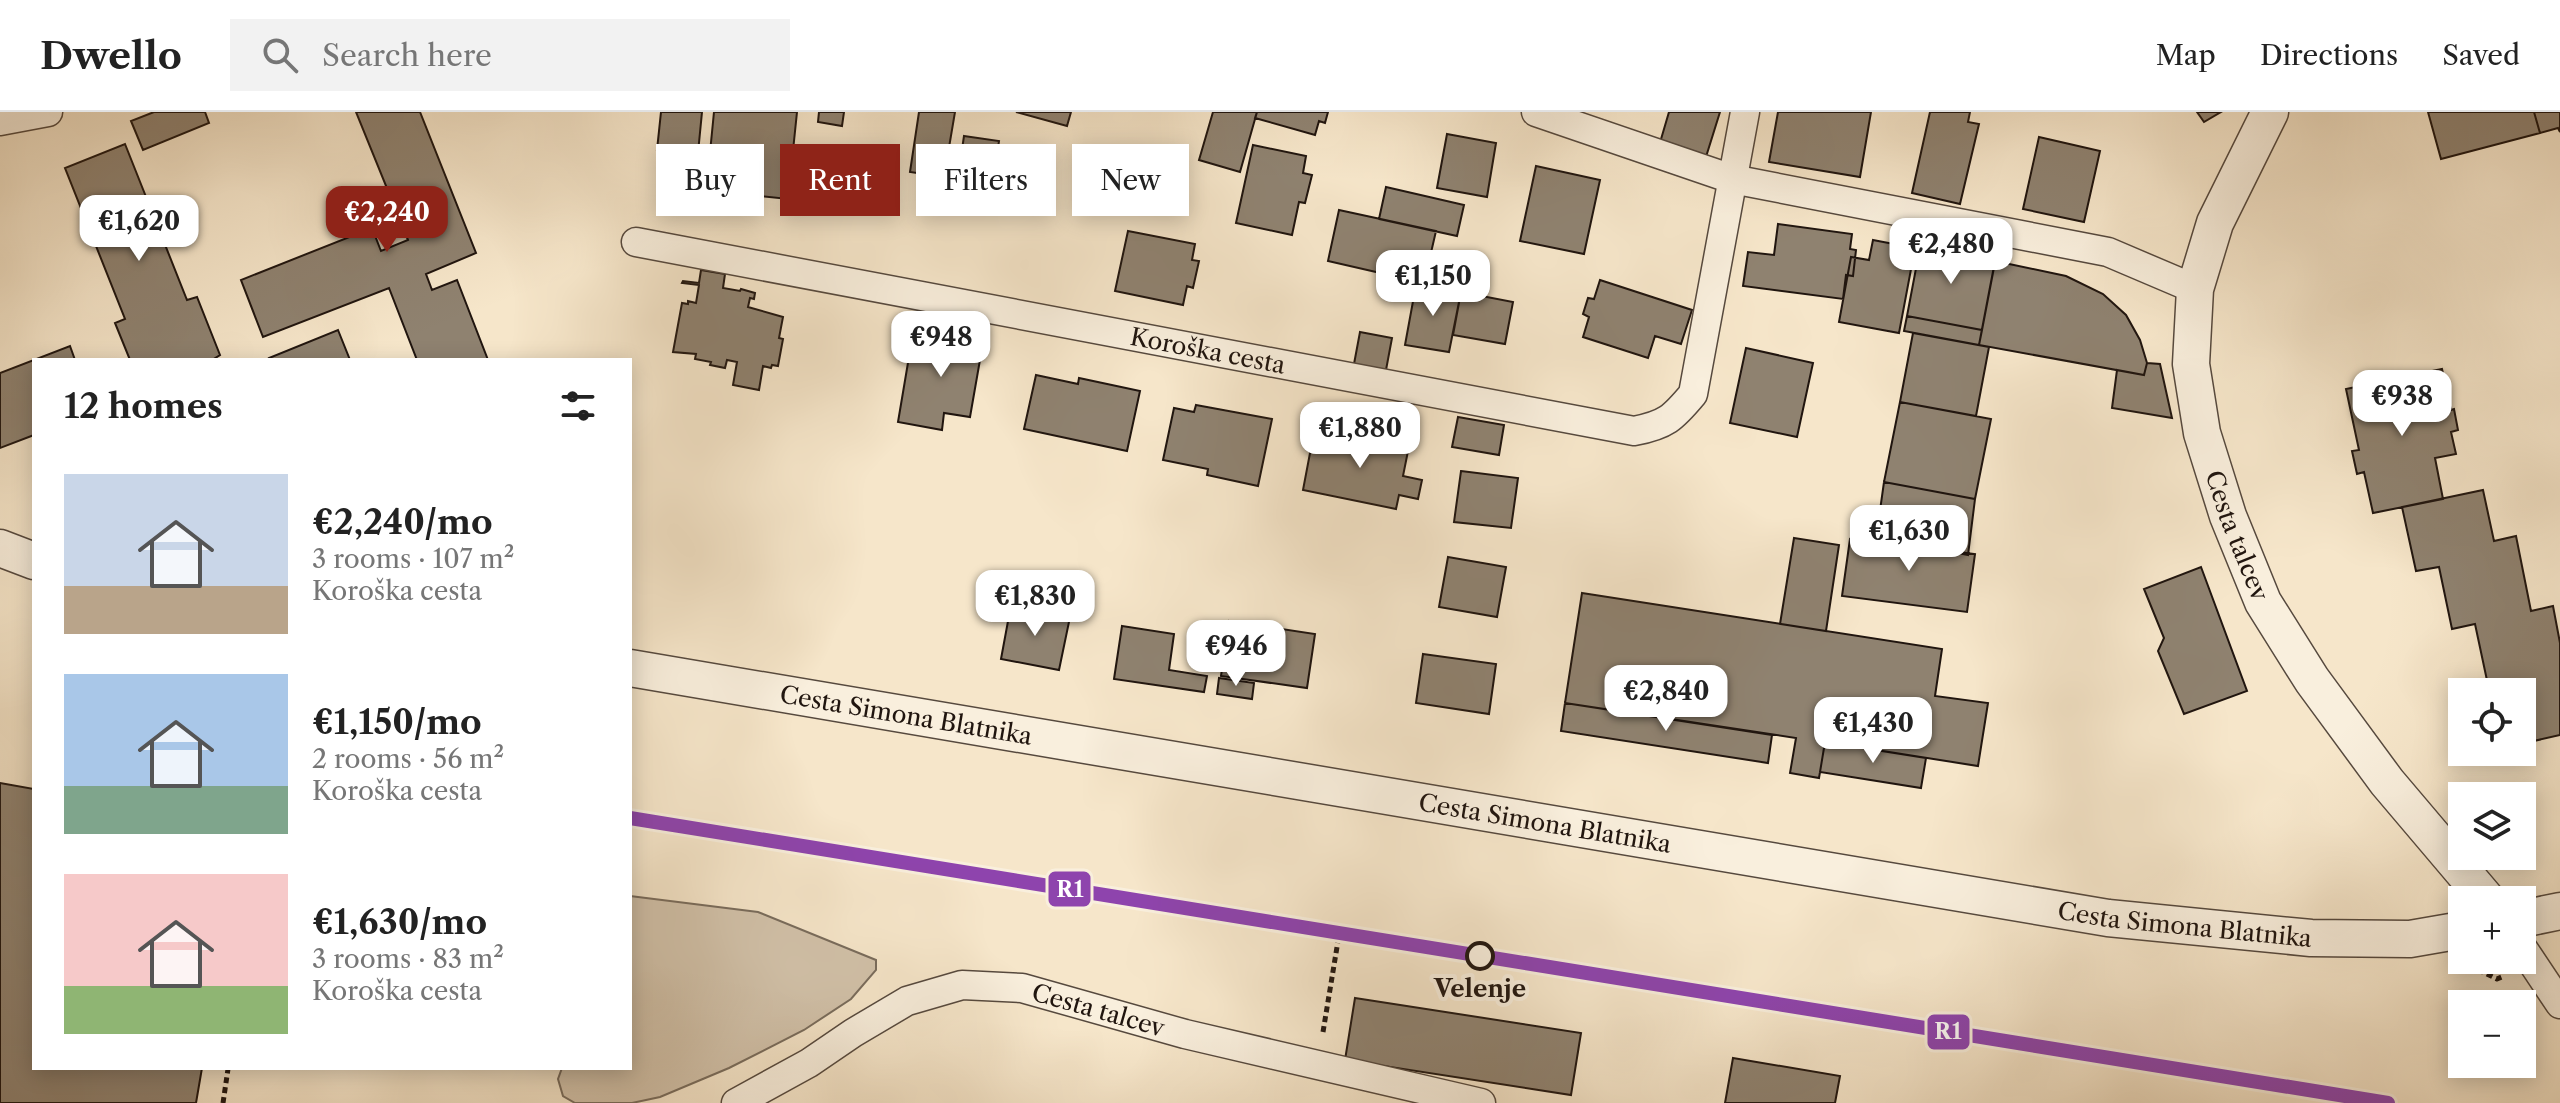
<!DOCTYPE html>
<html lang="en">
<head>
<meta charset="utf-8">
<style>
  body { margin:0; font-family:"Libre Caslon Text",serif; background:#f2f2f2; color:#222; height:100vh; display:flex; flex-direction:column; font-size:30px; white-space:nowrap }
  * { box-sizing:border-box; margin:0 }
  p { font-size:26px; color:#767676 }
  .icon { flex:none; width:44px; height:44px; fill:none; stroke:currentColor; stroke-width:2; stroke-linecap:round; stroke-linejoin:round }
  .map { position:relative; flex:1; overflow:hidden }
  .details { position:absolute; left:32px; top:246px; width:600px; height:712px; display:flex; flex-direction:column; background:#fff; border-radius:0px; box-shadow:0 4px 20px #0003 }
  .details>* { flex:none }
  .hud { position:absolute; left:656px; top:32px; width:760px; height:72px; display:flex; gap:16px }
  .tools { position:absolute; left:2448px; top:566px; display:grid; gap:16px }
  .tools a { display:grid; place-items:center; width:88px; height:88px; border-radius:0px; background:#fff; box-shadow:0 4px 20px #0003; font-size:40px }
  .price { position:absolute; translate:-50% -68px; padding:0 18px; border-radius:16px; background:#fff; color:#222; font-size:26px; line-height:52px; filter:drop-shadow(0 2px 4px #0008) }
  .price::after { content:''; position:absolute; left:50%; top:48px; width:24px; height:18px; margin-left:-12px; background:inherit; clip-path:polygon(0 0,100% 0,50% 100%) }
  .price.current { background:#8f2418; color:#fff }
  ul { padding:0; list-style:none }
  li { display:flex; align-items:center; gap:24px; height:200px; padding:0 32px }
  li span { display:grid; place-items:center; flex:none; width:224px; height:160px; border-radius:0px; color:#555 }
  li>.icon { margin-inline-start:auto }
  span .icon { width:96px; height:96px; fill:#fffc; stroke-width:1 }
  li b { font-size:34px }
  h2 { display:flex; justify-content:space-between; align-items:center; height:96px; padding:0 32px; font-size:34px }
  .pill { padding:0 28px; border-radius:0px; background:#fff; box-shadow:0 4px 20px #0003; font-size:28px; line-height:72px }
  .pill.current { background:#8f2418; color:#fff }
  header { display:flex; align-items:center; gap:48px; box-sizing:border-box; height:112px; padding:0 40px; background:#fff; border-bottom:2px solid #e0e0e0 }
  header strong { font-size:38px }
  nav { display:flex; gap:44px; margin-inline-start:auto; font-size:28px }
  .search { width:560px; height:72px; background:#f2f2f2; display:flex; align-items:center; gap:20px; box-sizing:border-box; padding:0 28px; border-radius:0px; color:#767676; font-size:30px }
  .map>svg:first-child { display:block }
</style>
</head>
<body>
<header>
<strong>Dwello</strong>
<div class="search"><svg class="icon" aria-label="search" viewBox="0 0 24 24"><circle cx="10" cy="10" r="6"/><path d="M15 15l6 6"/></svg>Search here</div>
<nav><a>Map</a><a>Directions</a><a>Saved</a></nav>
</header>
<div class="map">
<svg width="2560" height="991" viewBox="0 0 2560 991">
  <rect width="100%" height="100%" fill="#f6e6ca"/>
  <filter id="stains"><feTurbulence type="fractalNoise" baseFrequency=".0025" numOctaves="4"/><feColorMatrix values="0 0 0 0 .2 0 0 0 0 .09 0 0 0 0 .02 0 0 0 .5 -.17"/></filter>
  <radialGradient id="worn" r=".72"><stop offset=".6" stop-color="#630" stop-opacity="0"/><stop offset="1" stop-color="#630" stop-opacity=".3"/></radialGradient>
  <path fill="#d2c2aa" stroke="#796c5c" stroke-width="2" d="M630,784L758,800L876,848V858L851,887L804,918L729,956L660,985L632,991H575L563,984L558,967L562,956H630Z"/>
  <path fill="#8f8270" stroke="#20150f" stroke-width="2" d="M154,0H205L209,11L143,38L131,9Z
    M356,0H420L476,141L426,162L432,178L457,168L488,248H417L389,176L263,225L241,168L372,116L381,139L408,128Z
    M661,0H702L698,41L657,38Z
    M714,0H797L788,87L741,82L742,75L707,71Z
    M819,0H844L842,14L818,10Z
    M919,0H955L944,65L910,60Z
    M1016,0H1071L1067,14Z
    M1213,0H1257L1240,60L1199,48Z
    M1257,0H1328L1325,11L1319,9L1315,23L1255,6Z
    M1669,0H1720L1705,48L1659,34Z
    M1778,0H1871L1860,65L1769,50Z
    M1930,0H1970L1968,10L1979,12L1960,92L1912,81Z
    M2197,0H2221L2204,10Z
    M2428,0H2534L2540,21L2441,47Z
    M2534,0H2560V20L2558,16L2540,21Z
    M1447,22L1496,31L1487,85L1437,76Z
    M964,24L999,29L990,90L955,85Z
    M2039,25L2100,39L2084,110L2023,97Z
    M125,32L187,188L197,185L220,243L212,248H130L115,211L125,207L65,56Z
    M1253,33L1306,44L1303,61L1312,63L1305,91L1299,90L1292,123L1236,111Z
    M1536,54L1600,68L1584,142L1520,129Z
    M1386,75L1464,93L1457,124L1379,107Z
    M1339,98L1436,119L1424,171L1328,149Z
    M1778,112L1852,122L1850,137L1856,138L1853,164L1846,163L1843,187L1743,174L1748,140L1774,143Z
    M1128,119L1195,132L1192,148L1199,149L1193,176L1187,174L1183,193L1115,179Z
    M1873,128L1915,136L1899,221L1839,210L1851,145L1869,148Z
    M1921,130L1996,145L1982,218L1907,204Z
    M1995,149L2066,164L2103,182L2126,203L2140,228L2147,251L2144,263L1979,233Z
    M701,158L725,162L723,176L740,179L741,177L755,181L754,187L750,186L748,195L783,205L779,226L783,227L778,254L772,253L771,256L763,254L759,278L733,273L737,250L727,248L725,256L710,253L711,250L695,247L696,242L673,240L682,191L688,192V189L696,191L699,173L682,171L683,169L699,171Z
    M1600,168L1692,198L1681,232L1655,224L1648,246L1583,225L1589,205L1583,202L1588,186L1594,187Z
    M1416,173L1461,180L1449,240L1405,233Z
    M1461,180L1513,190L1505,232L1453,223Z
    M1907,204L1982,218L1979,233L1904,219Z
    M338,218L350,248H270L269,246Z
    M943,218L984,225L970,305L944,301L942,318L898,310L912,227L941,232Z
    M1360,220L1392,226L1386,258L1354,252Z
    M1913,221L1989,235L1976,304L1900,290Z
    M70,234L75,248H34V323L0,336V261Z
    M1746,236L1813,251L1797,325L1730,311Z
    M2147,251L2160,252L2172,306L2112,296L2117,258L2144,263Z
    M2442,257L2451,298L2454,297L2458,318L2451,320L2456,342L2435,346L2443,387L2373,401L2364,360L2357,362L2352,339L2359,338L2346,277Z
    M1036,263L1078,272L1079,266L1140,279L1127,339L1024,317Z
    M1900,290L1991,307L1975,387L1884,370Z
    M1196,293L1272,307L1258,374L1207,363L1208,357L1163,348L1174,296L1194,300Z
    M1458,305L1504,313L1499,343L1452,335Z
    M1314,320L1358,330L1360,323L1409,334L1403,364L1422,368L1418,387L1399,383L1396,397L1303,378Z
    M1461,359L1518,366L1511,416L1454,410Z
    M1884,370L1975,387L1968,443L1943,438L1944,427L1915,424L1914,434L1902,433L1903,423L1877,420Z
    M2483,378L2494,429L2516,424L2531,499L2553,494L2560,531V623L2525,631L2522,617V580H2514L2512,568L2488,573L2475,512L2452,517L2439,455L2416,459L2402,395Z
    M1877,420L1903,423L1902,433L1914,434L1915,424L1944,427L1943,438L1975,442L1967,500L1842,484L1850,427L1875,431Z
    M1794,426L1839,433L1826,519L1780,512Z
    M1448,445L1506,455L1497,505L1439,495Z
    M2201,455L2247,579L2184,602L2158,539L2164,526L2144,477Z
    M1582,481L1942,537L1935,584L1988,591L1978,654L1825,630L1819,666L1790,661L1796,626L1565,591Z
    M1011,493L1070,505L1059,558L1001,547Z
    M1229,509L1315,522L1307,576L1221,564Z
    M1122,514L1174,522L1169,558L1207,564L1204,580L1114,567Z
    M1423,542L1496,552L1489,602L1416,591Z
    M1219,566L1254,571L1252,587L1217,582Z
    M1565,591L1772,623L1768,651L1561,619Z
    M1825,630L1926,646L1921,676L1820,660Z
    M0,671L34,677V956H202L196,991H0Z
    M1355,886L1581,921L1571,983L1345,948Z
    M1733,946L1840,964L1835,991H1725Z"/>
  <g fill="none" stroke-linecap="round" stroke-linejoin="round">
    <g stroke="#56493e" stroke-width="31">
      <g id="minor">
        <path d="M1536,0L1732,67L2108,140L2195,177"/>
        <path d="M0,9L48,0"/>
        <path id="s1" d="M636,130L1634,319C1666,313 1673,306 1693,282L1745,0"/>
        <path d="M2522,835L2560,892"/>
        <path id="s2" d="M736,991L809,951L853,921L907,889L962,873L1022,876L1185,922L1481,991"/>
      </g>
    </g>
    <g stroke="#56493e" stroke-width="39">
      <g id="tertiary">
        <path id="s3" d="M2270,0L2215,111L2195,177L2191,252L2202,321L2228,404L2263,490L2312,568L2387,670L2487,788"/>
        <path d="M0,436L34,449"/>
        <path id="s4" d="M630,556L2108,806L2311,826L2410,827L2462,818"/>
        <path d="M2522,807L2560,799"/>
      </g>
    </g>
    <path stroke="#20150f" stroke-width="5" stroke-dasharray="6 4" stroke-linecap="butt" d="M2469,853L2497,867L2504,864
      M1323,920L1338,829
      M223,991L228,957"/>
    <use href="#minor" stroke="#f9efdd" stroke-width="28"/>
    <use href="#tertiary" stroke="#f9efdd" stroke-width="36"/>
    <g stroke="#f9efdd" stroke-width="20">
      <path id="rail-1" d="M630,706L2388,991"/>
    </g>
    <use href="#rail-1" stroke="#8e44ad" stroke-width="14"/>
  </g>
  <circle fill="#f9efdd" stroke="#20150f" stroke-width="4" cx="1480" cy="844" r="13"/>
  <g text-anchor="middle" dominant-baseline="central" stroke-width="8" stroke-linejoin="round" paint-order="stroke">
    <g font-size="24" fill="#20150f" stroke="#f9efdd">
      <text stroke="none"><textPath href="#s1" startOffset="582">Koroška cesta</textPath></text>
      <text stroke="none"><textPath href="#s3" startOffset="446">Cesta talcev</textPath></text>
      <text stroke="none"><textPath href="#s4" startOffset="280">Cesta Simona Blatnika</textPath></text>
      <text stroke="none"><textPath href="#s4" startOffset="928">Cesta Simona Blatnika</textPath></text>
      <text stroke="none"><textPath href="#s4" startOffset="1576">Cesta Simona Blatnika</textPath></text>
      <text stroke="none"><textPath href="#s2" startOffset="396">Cesta talcev</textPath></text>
    </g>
    <g font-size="24" font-weight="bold" fill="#20150f" stroke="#f9efdd">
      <text x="1480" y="876">Velenje</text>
    </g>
  </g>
  <g stroke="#f9efdd" stroke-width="3">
    <rect x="1047" y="758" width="45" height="38" rx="8" fill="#8e44ad"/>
    <rect x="1926" y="901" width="45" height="38" rx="8" fill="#8e44ad"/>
  </g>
  <g font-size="22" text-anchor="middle" font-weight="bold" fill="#fff">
    <text x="1070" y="785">R1</text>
    <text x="1948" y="927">R1</text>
  </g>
  <rect width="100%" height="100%" filter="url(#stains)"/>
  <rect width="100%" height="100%" fill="url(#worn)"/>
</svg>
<div class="tools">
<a><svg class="icon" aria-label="locate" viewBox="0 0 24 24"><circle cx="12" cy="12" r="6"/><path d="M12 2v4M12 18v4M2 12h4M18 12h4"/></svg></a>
<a><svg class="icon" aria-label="layers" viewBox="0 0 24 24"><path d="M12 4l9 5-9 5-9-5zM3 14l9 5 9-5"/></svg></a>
<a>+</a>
<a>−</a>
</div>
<b class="price current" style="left:387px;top:142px">€2,240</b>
<b class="price" style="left:139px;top:151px">€1,620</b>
<b class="price" style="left:1951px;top:174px">€2,480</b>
<b class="price" style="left:1433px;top:206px">€1,150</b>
<b class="price" style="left:941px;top:267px">€948</b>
<b class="price" style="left:2402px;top:326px">€938</b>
<b class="price" style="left:1360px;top:358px">€1,880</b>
<b class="price" style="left:1909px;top:461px">€1,630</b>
<b class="price" style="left:1035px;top:526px">€1,830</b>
<b class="price" style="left:1236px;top:576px">€946</b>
<b class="price" style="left:1666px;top:621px">€2,840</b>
<b class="price" style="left:1873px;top:653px">€1,430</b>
<div class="hud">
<a class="pill">Buy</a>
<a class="pill current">Rent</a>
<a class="pill">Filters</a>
<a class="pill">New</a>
</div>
<section class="details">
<h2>12 homes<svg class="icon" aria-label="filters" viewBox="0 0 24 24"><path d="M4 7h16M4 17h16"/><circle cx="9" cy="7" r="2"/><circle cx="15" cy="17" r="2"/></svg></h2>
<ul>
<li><span style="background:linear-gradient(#c9d6e8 70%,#b9a48a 0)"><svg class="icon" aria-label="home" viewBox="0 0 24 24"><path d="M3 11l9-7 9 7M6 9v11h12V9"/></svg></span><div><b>€2,240/mo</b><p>3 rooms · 107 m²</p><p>Koroška cesta</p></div></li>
<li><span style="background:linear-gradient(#a9c7e8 70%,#7fa58c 0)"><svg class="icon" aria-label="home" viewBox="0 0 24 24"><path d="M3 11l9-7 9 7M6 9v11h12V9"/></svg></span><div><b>€1,150/mo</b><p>2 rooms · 56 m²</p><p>Koroška cesta</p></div></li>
<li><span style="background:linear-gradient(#f6c9c9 70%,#8fb573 0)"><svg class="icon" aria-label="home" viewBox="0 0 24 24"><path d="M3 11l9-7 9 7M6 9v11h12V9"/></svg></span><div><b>€1,630/mo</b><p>3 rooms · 83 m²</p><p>Koroška cesta</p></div></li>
</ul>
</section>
</div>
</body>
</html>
